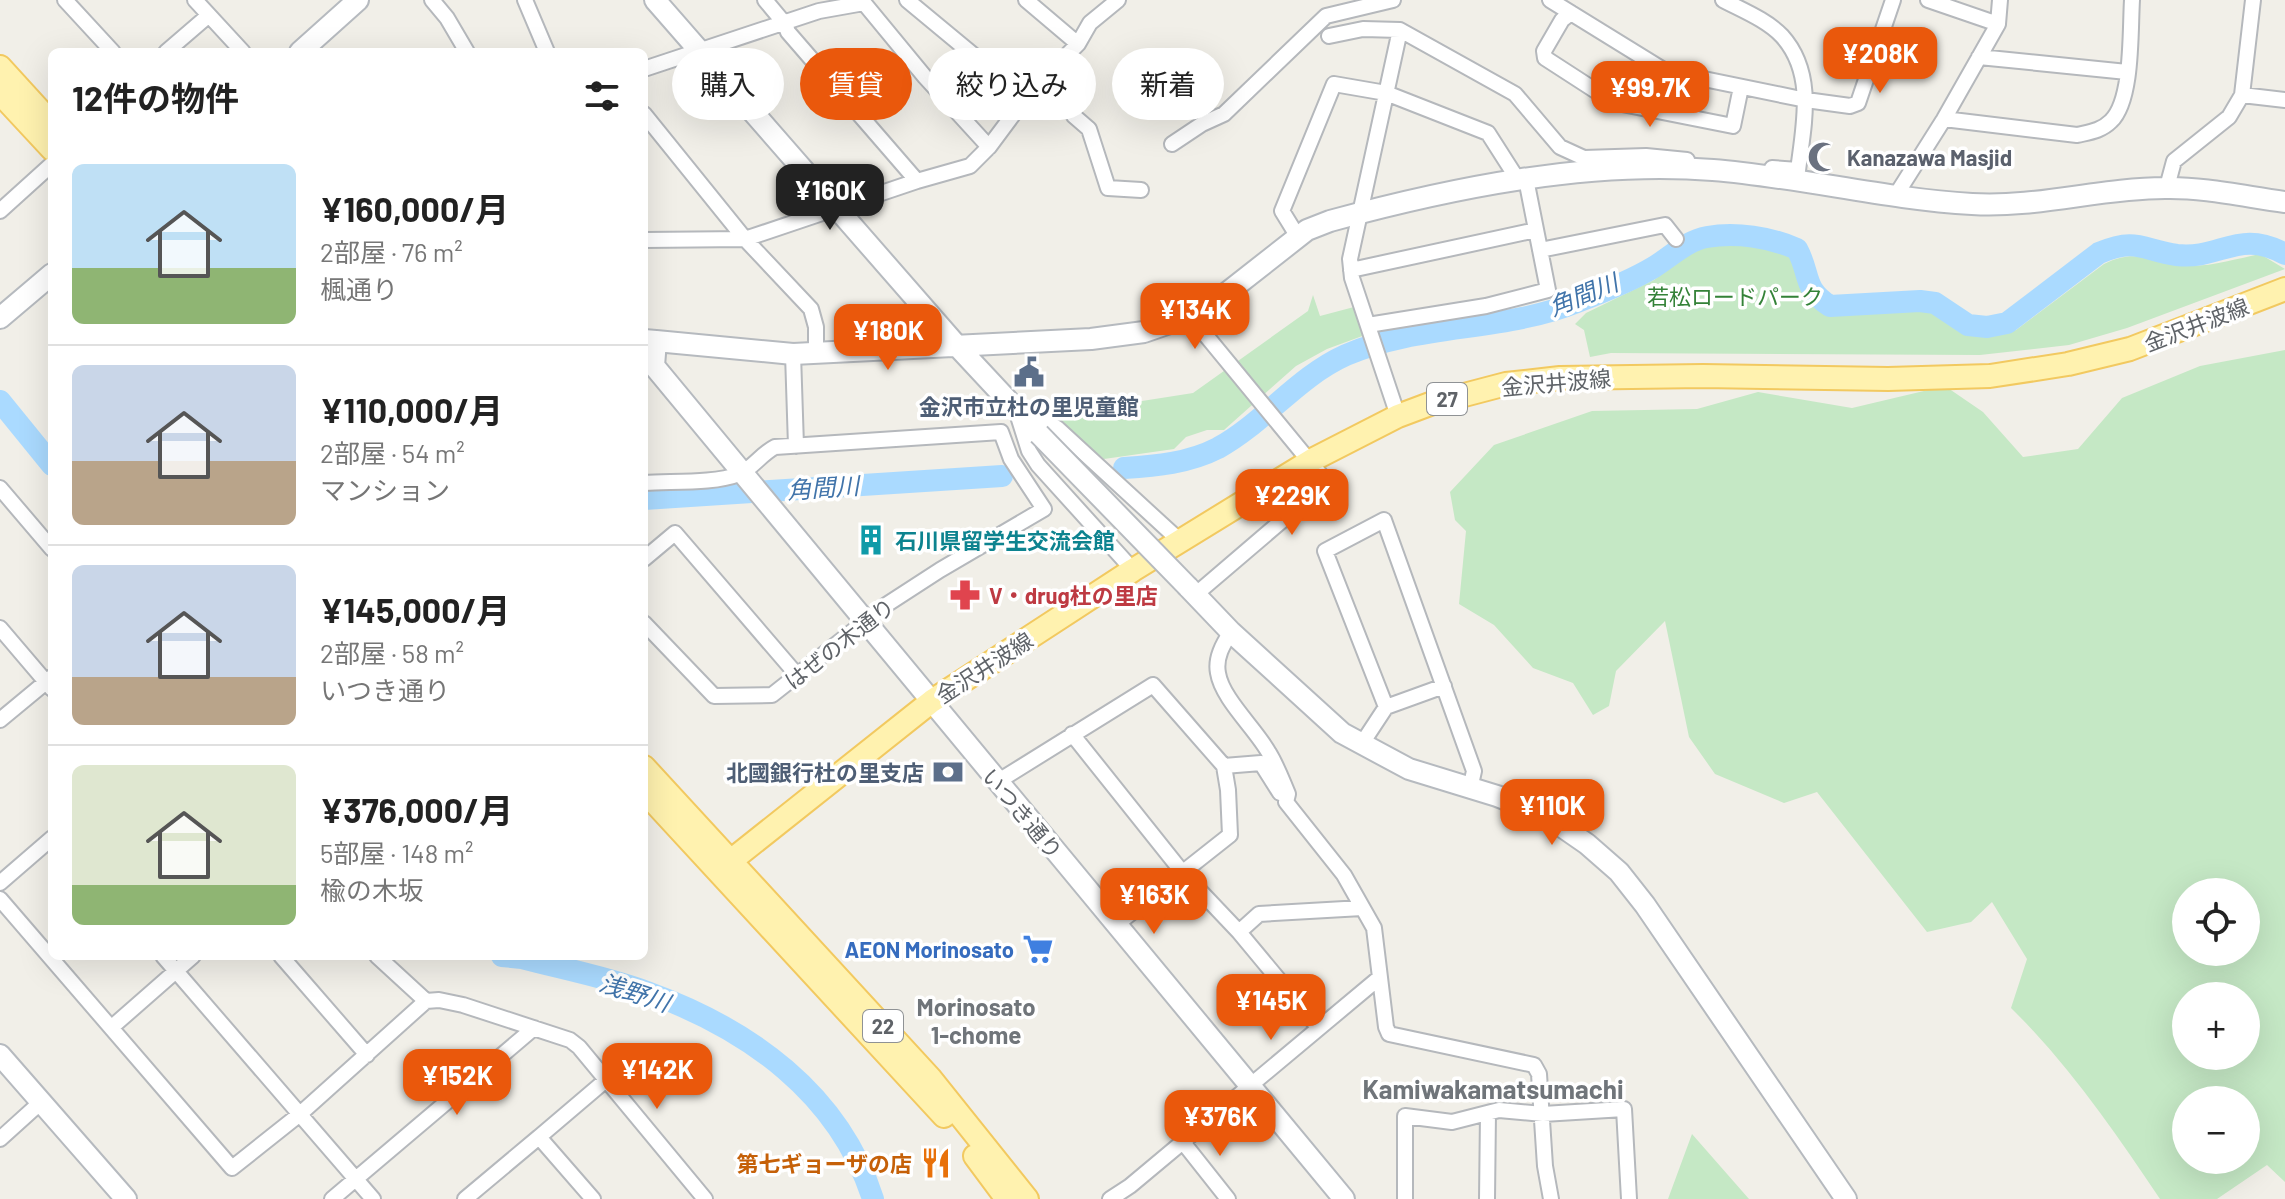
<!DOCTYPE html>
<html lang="ja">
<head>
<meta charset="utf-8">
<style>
  body { margin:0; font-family:Barlow,"Noto Sans JP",sans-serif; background:#f6f6f6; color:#222; height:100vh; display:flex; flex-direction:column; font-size:30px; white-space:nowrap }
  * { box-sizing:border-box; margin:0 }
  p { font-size:26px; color:#767676 }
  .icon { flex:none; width:44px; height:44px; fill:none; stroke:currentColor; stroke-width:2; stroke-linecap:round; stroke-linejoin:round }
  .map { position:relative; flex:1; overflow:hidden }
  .drawer { position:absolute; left:48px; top:48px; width:600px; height:912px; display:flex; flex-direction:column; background:#fff; border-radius:12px; box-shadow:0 8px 32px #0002 }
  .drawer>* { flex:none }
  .hud { position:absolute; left:672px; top:48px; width:760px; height:72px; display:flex; gap:16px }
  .controls { position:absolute; left:2172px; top:878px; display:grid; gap:16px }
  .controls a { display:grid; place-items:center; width:88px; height:88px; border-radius:50%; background:#fff; box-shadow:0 8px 32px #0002; font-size:40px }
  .price { position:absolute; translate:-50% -68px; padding:0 18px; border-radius:16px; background:#ea580c; color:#fff; font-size:26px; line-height:52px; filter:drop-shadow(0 2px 4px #0008) }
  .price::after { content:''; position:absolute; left:50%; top:48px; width:24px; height:18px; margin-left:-12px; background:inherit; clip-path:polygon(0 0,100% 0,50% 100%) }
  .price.on { background:#222; color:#fff }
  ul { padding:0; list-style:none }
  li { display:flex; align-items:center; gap:24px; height:200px; padding:0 24px }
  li+li { border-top:2px solid #e0e0e0 }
  li span { display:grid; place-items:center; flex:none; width:224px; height:160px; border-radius:12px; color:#555 }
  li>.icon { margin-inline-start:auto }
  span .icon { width:96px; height:96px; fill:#fffc; stroke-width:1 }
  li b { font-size:34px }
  h2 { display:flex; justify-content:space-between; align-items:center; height:96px; padding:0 24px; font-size:34px }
  .pill { padding:0 28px; border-radius:36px; background:#fff; box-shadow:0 8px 32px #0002; font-size:28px; line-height:72px }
  .pill.on { background:#ea580c; color:#fff }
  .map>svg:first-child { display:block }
</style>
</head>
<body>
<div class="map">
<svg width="2285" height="1199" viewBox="0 0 2285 1199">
  <rect width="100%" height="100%" fill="#f1efe8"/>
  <path fill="#c5e8c5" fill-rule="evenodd" d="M1705,237L1766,238L1797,249L1806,265L1811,292L1830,306L1930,312L1970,334L1991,336L2016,330L2104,264C2137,248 2146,261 2178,265C2204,269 2235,259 2260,254L2285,269L2127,328L2069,345L1980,355L1611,353L1590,357L1584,330L1575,324L1586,313L1654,280L1671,267L1687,245Z
    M1313,295L1320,316L1354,307L1365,335L1327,349L1296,366L1224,430H1207L1186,437L1174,449L1104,459L1062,424L1030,408L1142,401L1193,393L1308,311Z
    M2285,350V1182L2267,1165L2217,1199H2160C2115,1132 2069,1065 2011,1008L2027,959L1992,902L1971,922L1927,932L1817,792L1784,803L1715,774L1689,737L1665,621L1616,671L1609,706L1593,715L1573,683L1533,668L1494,625L1459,604L1466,531L1455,520L1450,492L1494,445L1592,411L1697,409L1758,392L1852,408L1945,386L1983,412L2023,457L2078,449L2122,398L2200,366ZM2186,892H2246V952H2186ZM2186,996H2246V1056H2186ZM2186,1100H2246V1160H2186Z
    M1692,1134L1749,1199H1668Z"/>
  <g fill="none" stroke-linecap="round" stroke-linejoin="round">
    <path stroke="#aadaff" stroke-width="22" d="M0,401L52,465
      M1124,468C1156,466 1189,463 1218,448C1265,422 1297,377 1346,355C1420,323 1503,332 1577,302C1603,292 1631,281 1654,267C1670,257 1688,240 1707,237C1736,232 1770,237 1797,249C1811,275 1802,288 1830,306L1920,301L1935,303L1968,325L1987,327L2007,323L2099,253C2137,237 2142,250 2177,255C2220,260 2239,228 2285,254
      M644,499L1002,476
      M502,956L522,958C564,969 607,977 647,992C749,1029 839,1093 873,1199"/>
    <g stroke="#b5b8bc" stroke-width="18">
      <path id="street" d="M65,0L113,52
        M195,0L243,52
        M432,0L447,18L467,52
        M525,0L547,52
        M765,0L785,24L788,32L917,181
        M907,0L989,68L1030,92L1068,103L1074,116L1089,129L1108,188L1141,190
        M1026,0L1078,44
        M1550,0L1665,71L1806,100L1850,106L1858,103L1893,0
        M1723,0C1742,10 1767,20 1782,36C1818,76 1802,131 1797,179
        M1928,0L1998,24
        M1571,13L1562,20L1544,51L1545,58L1596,91L1622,104L1733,126L1741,87
        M1329,36L1363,29L1400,30L1515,94L1560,147L1584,158L1646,156L1687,160
        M166,52L209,15
        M1979,57L2127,72
        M644,69L819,11L864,3L925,77L989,147
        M2242,95L2253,0
        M644,114L745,239L811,309L816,327V353
        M1944,119L2077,135C2090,132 2101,131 2111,121C2133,100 2130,31 2132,0
        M1172,144L1202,124L1224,114L1326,16L1393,0
        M1772,168L1798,170
        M2167,187L2174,161L2229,117L2242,95L2285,100
        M1896,195L1944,119L1998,24L2000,0
        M0,211L52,164
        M1298,237L1282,211L1334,84L1386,93L1488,133L1518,180
        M644,240L745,239L917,181L970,166L989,147L1030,92L1078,44L1090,23L1118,0
        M1540,250L1665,225L1676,239
        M1351,270L1536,230
        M1190,316L1320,474L1319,489L1195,595
        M1368,325L1486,306L1548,290L1526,179
        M793,354L796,446
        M1398,416L1352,278L1350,259L1400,30
        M644,483C672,481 714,484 739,474C753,468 761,454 775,447L1001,432L1011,459L1044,509L940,570L886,605L772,695L714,696L644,623
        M0,488L52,549
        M644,559L675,533L797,675
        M1133,570L1038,465L1029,451L1016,410L1037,416L1057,428L1180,541
        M0,628L52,689
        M1231,632C1223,644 1215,658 1218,673C1222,699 1256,729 1269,753C1277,766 1282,780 1288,794L1286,802L1344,875L1374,928L1386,1027L1389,1034L1534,1065L1539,1074L1545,1166L1551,1199
        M1386,707L1325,551L1384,520L1474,771L1470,789
        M0,720L52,677
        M1072,734L1183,873L1239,932L1318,1027
        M1361,745L1386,707L1444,686
        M1224,766L1261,763L1280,793
        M997,782L1153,685L1224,766L1228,790L1230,835L1116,925
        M0,883L52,838
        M0,899L232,1168L300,1114L426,1001
        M1239,932L1259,914L1362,908
        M163,956L373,1199
        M281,956L367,1055
        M377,956L426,1001L439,1000L463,1005L570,1040L579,1047L705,1199
        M112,1027L193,956
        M539,1137L606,1080
        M0,1139L41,1102
        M1182,1141L1228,1199
        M332,1199L534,1028
        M465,1199L539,1137L593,1199
        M1110,1199L1130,1186L1379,978
        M1405,1199V1116L1452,1122L1499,1110L1543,1114L1624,1109L1629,1199
        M1487,1199L1488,1113"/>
    </g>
    <g stroke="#b6babf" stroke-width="24">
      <path id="secondary" d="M655,0L958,347L1039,434
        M300,52L358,0
        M0,318L52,274
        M644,340L656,341L654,366L1344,1199
        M656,341L793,354L1091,339L1144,332L1190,316L1219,299L1307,230L1330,221C1451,188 1588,160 1713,170C1800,177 1885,199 1972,204C2037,208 2100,188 2165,188C2203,187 2247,197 2285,202
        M1188,587L1231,632L1342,733L1409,769L1497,796L1525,807L1561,826L1587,844L1619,872L1645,905L1846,1199
        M0,1055L126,1199"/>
    </g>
    <g stroke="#f2c960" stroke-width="26">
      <path id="primary" d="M0,67L52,124
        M0,93L52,149
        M644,767L931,1079L1027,1199
        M644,791L944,1116
        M718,871L932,701L1133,570L1312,460L1398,416L1430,404L1506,384L1560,378L1703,376L1888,379L1990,376L2068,364L2130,349L2285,289
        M975,1156L1007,1199"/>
    </g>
    <use href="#street" stroke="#fff" stroke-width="14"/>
    <use href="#secondary" stroke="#fff" stroke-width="20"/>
    <use href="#primary" stroke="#fff2af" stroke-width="22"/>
    <g stroke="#b6babf" stroke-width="24" stroke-linecap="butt">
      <path id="secondary-bridge" d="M1039,434L1188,587"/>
    </g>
    <use href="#secondary-bridge" stroke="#fff" stroke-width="20"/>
  </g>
  <defs>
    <g id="mosque-bare" transform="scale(2.4)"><path d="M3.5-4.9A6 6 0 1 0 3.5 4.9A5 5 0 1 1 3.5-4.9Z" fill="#6b7280" stroke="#fff" stroke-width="2.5" paint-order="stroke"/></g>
    <g id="civic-bare" transform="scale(2.4)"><path d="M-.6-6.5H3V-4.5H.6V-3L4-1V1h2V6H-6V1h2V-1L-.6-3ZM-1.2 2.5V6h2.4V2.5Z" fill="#5c6f8a" stroke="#fff" stroke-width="2.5" paint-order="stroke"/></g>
    <g id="building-bare" transform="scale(2.4)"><path d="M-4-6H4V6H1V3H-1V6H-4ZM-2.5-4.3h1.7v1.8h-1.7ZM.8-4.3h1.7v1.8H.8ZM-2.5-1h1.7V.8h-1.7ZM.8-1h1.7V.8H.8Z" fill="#0f9aa8" stroke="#fff" stroke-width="2.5" paint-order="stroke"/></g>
    <g id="pharmacy-bare" transform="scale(2.4)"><path d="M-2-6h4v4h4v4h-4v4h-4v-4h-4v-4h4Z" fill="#e0444e" stroke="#fff" stroke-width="2.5" paint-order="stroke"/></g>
    <g id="bank-bare" transform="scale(2.4)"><path d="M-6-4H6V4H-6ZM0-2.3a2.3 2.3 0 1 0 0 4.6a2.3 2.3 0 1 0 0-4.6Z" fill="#5c6f8a" stroke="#fff" stroke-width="2.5" paint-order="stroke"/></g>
    <g id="supermarket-bare" transform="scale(2.4)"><path d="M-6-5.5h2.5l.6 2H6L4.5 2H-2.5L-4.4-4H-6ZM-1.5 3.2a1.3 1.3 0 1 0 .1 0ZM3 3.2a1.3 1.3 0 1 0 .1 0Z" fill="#3f7fe0" stroke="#fff" stroke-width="2.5" paint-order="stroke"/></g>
    <g id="restaurant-bare" transform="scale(2.4)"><path d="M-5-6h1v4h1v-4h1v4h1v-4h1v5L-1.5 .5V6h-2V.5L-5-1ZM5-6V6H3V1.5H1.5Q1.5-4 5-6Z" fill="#e8710a" stroke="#fff" stroke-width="2.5" paint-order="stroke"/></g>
  </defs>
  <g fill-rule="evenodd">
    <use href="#mosque-bare" x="1823" y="157"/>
    <use href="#civic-bare" x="1029" y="372"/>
    <use href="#building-bare" x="871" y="540"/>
    <use href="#pharmacy-bare" x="965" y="595"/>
    <use href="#bank-bare" x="948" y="772"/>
    <use href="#supermarket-bare" x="1038" y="949"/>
    <use href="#restaurant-bare" x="936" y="1163"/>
  </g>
  <g text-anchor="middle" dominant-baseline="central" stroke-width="7" stroke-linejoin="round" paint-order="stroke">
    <g fill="#fff" stroke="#8f9295" stroke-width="2">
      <rect x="1427" y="383" width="40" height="32" rx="6"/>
      <rect x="863" y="1010" width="40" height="32" rx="6"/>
    </g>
    <g font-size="20" font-weight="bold" fill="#5f6368">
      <text x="1447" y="399">27</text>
      <text x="883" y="1026">22</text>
    </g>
    <g font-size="22" font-weight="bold" fill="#5b616d" stroke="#fff" text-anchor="start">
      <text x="1847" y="157">Kanazawa Masjid</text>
    </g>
    <g font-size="22" fill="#348238" stroke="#fff">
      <text x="1735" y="296">若松ロードパーク</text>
    </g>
    <g font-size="22" fill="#5f6368" stroke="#fff">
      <text transform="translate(2196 324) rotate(-21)">金沢井波線</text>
      <text transform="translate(1556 382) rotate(-5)">金沢井波線</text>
      <text transform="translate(839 643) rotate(-38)">はぜの木通り</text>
      <text transform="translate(984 667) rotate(-33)">金沢井波線</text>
      <text transform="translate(1023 813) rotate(50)">いつき通り</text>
    </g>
    <g font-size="22" font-weight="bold" fill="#4e5e75" stroke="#fff">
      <text x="1029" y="406">金沢市立杜の里児童館</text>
      <text x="924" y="772" text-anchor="end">北國銀行杜の里支店</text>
    </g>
    <g font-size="22" font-weight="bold" fill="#0d838f" stroke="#fff" text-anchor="start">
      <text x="895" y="540">石川県留学生交流会館</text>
    </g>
    <g font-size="22" font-weight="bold" fill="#be3a42" stroke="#fff" text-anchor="start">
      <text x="989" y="595">V・drug杜の里店</text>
    </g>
    <g font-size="22" font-weight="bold" fill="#366cbe" stroke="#fff" text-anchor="end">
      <text x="1014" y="949">AEON Morinosato</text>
    </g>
    <g font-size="22" font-weight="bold" fill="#c56008" stroke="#fff" text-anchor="end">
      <text x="912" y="1163">第七ギョーザの店</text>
    </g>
    <g font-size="24" font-style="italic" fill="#4174aa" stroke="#fff">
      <text transform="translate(1583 294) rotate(-22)">角間川</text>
      <text transform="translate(823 487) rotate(-4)">角間川</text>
      <text transform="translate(635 992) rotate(18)">浅野川</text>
    </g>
    <g font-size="24" font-weight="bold" fill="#70757a" stroke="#fff">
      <text x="976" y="1006">Morinosato<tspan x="976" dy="28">1-chome</tspan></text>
    </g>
    <g font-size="26" font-weight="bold" fill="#70757a" stroke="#fff">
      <text x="1493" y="1088">Kamiwakamatsumachi</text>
    </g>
  </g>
</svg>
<div class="controls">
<a><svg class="icon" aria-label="locate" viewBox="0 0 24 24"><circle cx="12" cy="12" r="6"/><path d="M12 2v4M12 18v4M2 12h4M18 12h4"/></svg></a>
<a>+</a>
<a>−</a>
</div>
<b class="price" style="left:1880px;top:95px">¥208K</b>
<b class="price" style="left:1650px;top:129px">¥99.7K</b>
<b class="price on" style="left:830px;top:232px">¥160K</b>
<b class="price" style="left:1195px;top:351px">¥134K</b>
<b class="price" style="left:888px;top:372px">¥180K</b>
<b class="price" style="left:1292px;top:537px">¥229K</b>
<b class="price" style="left:1552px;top:847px">¥110K</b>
<b class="price" style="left:1154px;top:936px">¥163K</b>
<b class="price" style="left:1271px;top:1042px">¥145K</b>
<b class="price" style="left:657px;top:1111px">¥142K</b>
<b class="price" style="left:457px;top:1117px">¥152K</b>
<b class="price" style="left:1220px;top:1158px">¥376K</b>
<div class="hud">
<a class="pill">購入</a>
<a class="pill on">賃貸</a>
<a class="pill">絞り込み</a>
<a class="pill">新着</a>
</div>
<section class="drawer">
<h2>12件の物件<svg class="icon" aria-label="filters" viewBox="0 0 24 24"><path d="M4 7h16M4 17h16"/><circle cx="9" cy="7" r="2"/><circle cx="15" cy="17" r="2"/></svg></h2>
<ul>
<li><span style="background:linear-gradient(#bfe0f5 65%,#8fb573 0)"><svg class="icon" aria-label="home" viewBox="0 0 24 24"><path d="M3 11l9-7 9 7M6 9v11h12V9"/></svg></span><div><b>¥160,000/月</b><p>2部屋 · 76 m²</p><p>楓通り</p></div></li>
<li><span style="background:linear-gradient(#c9d6e8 60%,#b9a48a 0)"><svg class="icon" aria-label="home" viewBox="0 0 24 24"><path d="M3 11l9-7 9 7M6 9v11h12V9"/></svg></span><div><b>¥110,000/月</b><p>2部屋 · 54 m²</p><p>マンション</p></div></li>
<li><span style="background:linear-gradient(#c9d6e8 70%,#b9a48a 0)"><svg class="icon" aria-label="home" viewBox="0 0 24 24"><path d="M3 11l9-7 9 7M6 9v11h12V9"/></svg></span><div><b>¥145,000/月</b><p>2部屋 · 58 m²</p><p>いつき通り</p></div></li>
<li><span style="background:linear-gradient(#dfe7d0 75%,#8fb573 0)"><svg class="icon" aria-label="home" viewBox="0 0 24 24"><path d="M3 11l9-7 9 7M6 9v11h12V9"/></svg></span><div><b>¥376,000/月</b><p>5部屋 · 148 m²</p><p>楡の木坂</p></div></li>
</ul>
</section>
</div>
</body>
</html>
